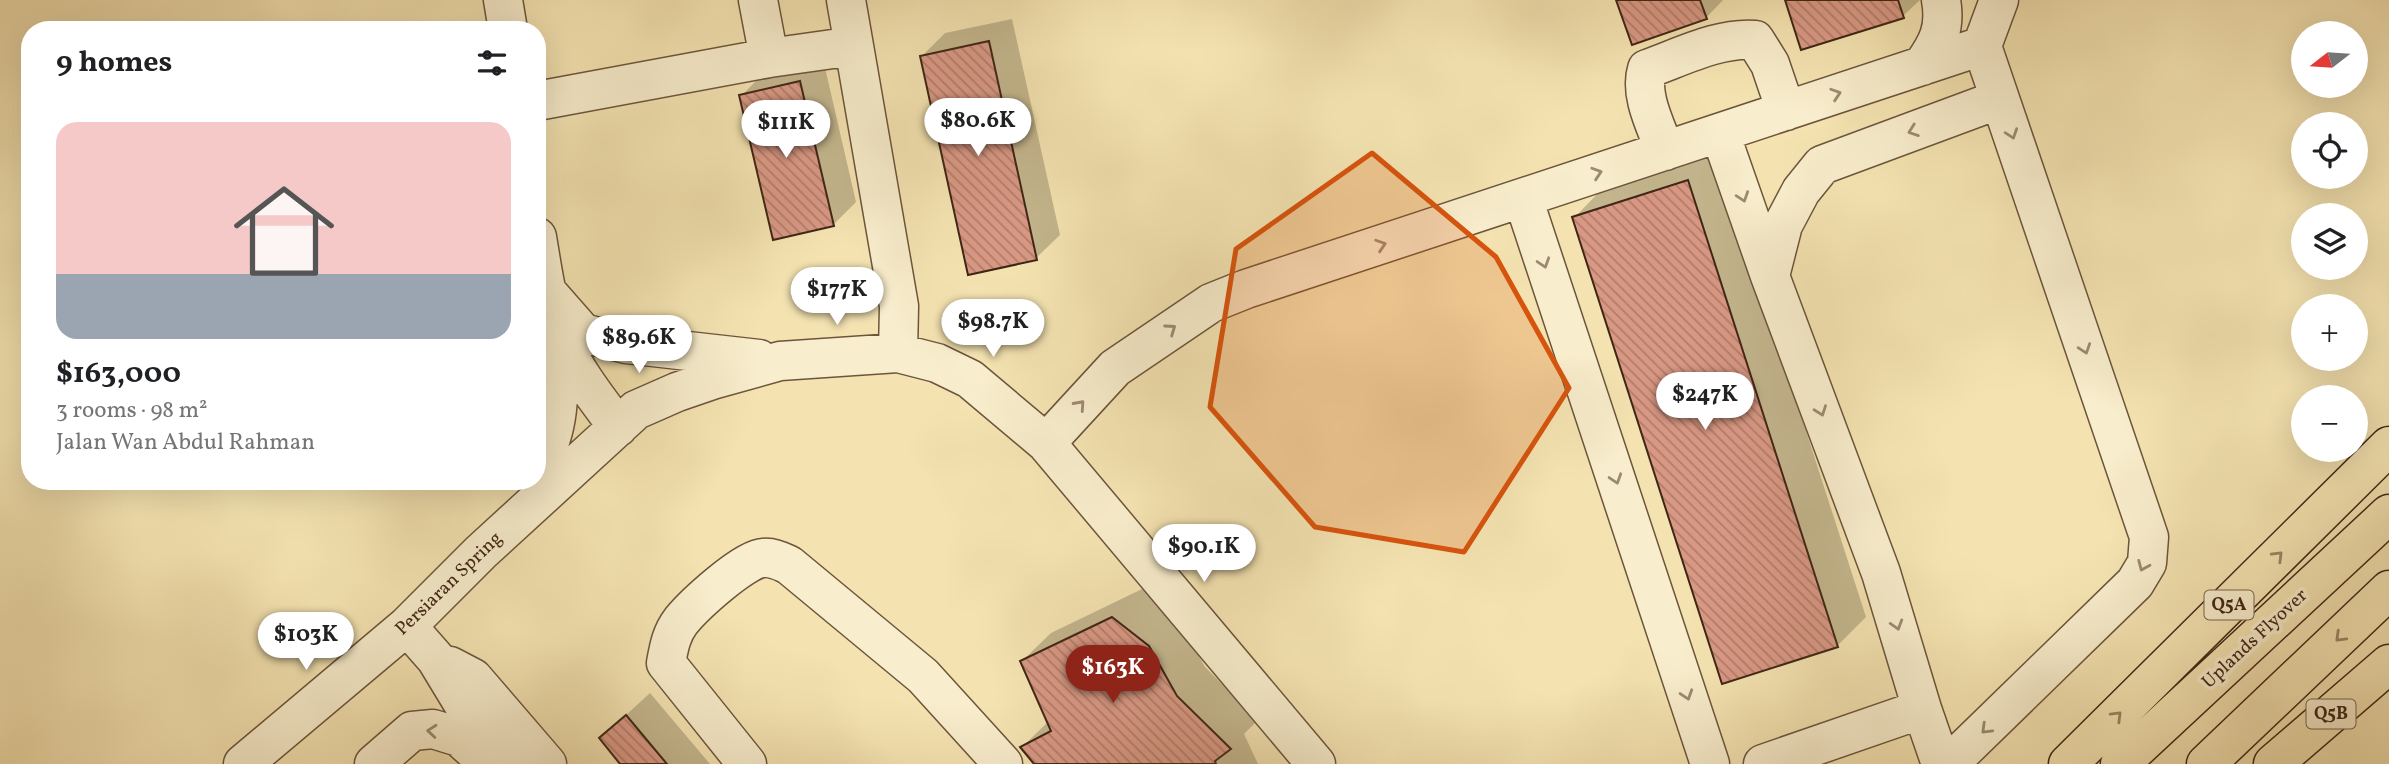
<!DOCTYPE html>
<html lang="en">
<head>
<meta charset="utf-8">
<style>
  body { margin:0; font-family:Vollkorn,serif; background:#f6f6f6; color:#202124; height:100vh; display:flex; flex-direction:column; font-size:26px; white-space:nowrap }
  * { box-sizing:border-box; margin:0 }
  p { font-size:23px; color:#757577 }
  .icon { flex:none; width:38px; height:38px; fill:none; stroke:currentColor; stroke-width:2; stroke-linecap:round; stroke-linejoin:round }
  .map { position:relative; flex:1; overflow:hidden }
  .panel { position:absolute; left:21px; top:21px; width:525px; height:469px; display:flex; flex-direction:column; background:#fff; border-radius:28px; box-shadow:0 7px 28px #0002 }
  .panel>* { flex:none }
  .needle { width:46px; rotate:253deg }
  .buttons { position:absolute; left:2291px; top:21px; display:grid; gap:14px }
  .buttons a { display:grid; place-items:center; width:77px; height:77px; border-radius:50%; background:#fff; box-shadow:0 7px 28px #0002; font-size:35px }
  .price { position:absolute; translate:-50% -60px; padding:0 16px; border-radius:24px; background:#fff; color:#222; font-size:23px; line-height:46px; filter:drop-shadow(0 2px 4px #0008) }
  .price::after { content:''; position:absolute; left:50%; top:42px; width:21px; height:16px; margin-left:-10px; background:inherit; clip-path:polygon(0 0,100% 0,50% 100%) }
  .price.on { background:#8f2418; color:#fff }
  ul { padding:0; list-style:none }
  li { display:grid; align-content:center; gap:14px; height:371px; padding:0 35px }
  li+li { border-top:2px solid #e0e0e0 }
  li span { display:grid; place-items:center; height:217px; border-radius:21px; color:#555 }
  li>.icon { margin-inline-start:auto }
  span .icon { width:126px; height:126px; fill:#fffc; stroke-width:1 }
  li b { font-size:30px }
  h2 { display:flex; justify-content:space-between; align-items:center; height:84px; padding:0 35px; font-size:30px }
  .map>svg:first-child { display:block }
</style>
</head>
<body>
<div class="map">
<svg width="2389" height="764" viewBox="0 0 2389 764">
  <defs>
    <pattern id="building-back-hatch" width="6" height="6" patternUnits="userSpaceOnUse" patternTransform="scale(1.75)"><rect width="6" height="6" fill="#d99884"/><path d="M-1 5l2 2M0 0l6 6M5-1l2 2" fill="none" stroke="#b17c6b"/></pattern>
  </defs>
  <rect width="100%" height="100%" fill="#f4e3b1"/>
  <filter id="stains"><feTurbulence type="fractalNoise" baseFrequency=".00286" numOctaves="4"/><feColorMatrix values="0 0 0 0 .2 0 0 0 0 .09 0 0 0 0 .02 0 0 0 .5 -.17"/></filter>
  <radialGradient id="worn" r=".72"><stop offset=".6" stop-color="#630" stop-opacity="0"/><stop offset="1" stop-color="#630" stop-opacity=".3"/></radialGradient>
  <path fill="#0003" d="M1618,0H1723L1706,18Z
    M1787,0H1920L1903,16Z
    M1012,19L1060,235L1036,258L922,56L945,33Z
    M823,59L856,202L833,225L741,96L764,73Z
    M1716,152L1866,617L1837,646L1574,218L1602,189Z
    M1142,589L1177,618L1205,667L1258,720L1244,734L1258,764H1036L1022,747L1049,721L1022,661L1051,633Z
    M650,693L710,764H623L601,738Z"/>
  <path fill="url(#building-back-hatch)" stroke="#3f2615" stroke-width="2" d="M1616,0H1700L1707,19L1632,45Z
    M1785,0H1898L1904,18L1801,50Z
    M989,41L1037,260L968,275L920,56Z
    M800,81L834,226L773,240L739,95Z
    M1688,180L1838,647L1722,684L1572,217Z
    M1112,617L1149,646L1177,696L1231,749L1215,761L1216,764H1034L1020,747L1051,731L1020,661Z
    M626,715L667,764H620L599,738Z"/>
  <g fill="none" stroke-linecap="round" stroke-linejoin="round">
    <g stroke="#6c553c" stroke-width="41">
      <path id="minor" d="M503,0L508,30
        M758,0L769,58
        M846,0L854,46
        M1922,66C1938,44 1946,28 1941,0
        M537,101L769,58L854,46L899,306L898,353
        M1720,133L1770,276L1881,573L1922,709L1941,764
        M1665,151C1656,126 1639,95 1647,69C1681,57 1719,37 1755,40L1770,64L1786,111
        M1523,198L1710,764
        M537,237C542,267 548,312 561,339C575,371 597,399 618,427
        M1770,276L1783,225L1801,191L1822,165L2000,99
        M547,292L583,333L626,344L759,359
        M1046,443L1115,368L1211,303L1246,289L1982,46
        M537,467C563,430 558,382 560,338
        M407,626L436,659L473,720L512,764
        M450,666L473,678L547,764
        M243,764L407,626L481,552L636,410L677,392L712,380L780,361L898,353L937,363L970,379L1046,443L1316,764
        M374,764L412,731L433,729L459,737L489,764
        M747,764L666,663C669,647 671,634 681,621C694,605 744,559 763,558C773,557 780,561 789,565L923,676L1003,764
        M1763,764L1922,709
        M1949,764L2135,583L2147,563L2149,537L1982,46L1999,0"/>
    </g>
    <g stroke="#3f2615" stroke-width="41">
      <path id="major" d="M2068,764L2389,446
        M2120,764L2389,514
        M2206,764L2389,590
        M2273,764L2389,664"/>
    </g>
    <use href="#minor" stroke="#f8edcc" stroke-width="38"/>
    <use href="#major" stroke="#f4e3b1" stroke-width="38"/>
  </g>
  <defs><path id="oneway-chevron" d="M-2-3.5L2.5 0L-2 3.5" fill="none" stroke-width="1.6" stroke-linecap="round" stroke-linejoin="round" transform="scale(1.75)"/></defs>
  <g stroke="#9c8a70">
    <use href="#oneway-chevron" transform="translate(1836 94) rotate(-18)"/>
    <use href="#oneway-chevron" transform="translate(1913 131) rotate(160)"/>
    <use href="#oneway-chevron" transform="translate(2012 134) rotate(71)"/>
    <use href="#oneway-chevron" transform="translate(1597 173) rotate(-18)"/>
    <use href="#oneway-chevron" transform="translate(1743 197) rotate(71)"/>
    <use href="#oneway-chevron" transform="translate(1381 245) rotate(-18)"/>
    <use href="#oneway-chevron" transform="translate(1544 263) rotate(72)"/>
    <use href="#oneway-chevron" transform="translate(1171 329) rotate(-35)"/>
    <use href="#oneway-chevron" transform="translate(2085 349) rotate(71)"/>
    <use href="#oneway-chevron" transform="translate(1080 405) rotate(-48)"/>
    <use href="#oneway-chevron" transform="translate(1821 411) rotate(70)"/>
    <use href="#oneway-chevron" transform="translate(1616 479) rotate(72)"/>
    <use href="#oneway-chevron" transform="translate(2143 566) rotate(113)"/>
    <use href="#oneway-chevron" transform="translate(1897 625) rotate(73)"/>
    <use href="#oneway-chevron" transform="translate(1687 695) rotate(72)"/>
    <use href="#oneway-chevron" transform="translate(1986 729) rotate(136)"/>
    <use href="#oneway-chevron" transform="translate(432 731) rotate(-175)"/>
  </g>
  <g stroke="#9a8463">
    <use href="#oneway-chevron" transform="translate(2278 556) rotate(-45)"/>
    <use href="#oneway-chevron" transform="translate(2340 637) rotate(136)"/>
    <use href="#oneway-chevron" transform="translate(2117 716) rotate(-45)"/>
  </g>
  <path fill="#d7540d" fill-opacity="0.2" stroke="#d7540d" stroke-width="5" stroke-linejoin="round" d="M1372,153L1496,257L1569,388L1464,552L1315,527L1210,407L1236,249Z"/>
  <g text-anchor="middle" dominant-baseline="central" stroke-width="7" stroke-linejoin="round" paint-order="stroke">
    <g fill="#f8edcc" stroke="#76624c" stroke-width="2">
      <rect x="2204.5" y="590.5" width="49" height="29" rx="5"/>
      <rect x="2306.5" y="699.5" width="49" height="29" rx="5"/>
    </g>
    <g font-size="18" font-weight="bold" fill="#3f2615">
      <text x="2229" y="605">Q5A</text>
      <text x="2331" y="714">Q5B</text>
    </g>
    <g font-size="19" fill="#3f2615" stroke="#f8edcc">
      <text transform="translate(449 584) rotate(-44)">Persiaran Spring</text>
      <text transform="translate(2255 639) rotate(-43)">Uplands Flyover</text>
    </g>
  </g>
  <rect width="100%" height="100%" filter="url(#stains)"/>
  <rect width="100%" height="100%" fill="url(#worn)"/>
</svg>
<div class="buttons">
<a><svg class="needle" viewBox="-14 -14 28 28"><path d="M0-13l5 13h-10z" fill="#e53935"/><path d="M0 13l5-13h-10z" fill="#757577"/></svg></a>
<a><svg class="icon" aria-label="locate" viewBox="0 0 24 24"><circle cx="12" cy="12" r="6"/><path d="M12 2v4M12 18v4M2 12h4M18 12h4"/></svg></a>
<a><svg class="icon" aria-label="layers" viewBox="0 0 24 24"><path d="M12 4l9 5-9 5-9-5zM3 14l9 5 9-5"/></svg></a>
<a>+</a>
<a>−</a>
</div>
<b class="price" style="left:978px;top:158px">$80.6K</b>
<b class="price" style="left:786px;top:160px">$111K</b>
<b class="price" style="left:837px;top:327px">$177K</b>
<b class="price" style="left:993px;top:359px">$98.7K</b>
<b class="price" style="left:639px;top:375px">$89.6K</b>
<b class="price" style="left:1705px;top:432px">$247K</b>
<b class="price" style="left:1204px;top:584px">$90.1K</b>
<b class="price" style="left:306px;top:672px">$103K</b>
<b class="price on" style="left:1113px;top:705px">$163K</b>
<section class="panel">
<h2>9 homes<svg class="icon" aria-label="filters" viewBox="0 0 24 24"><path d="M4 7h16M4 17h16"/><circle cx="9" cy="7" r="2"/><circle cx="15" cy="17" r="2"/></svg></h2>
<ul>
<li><span style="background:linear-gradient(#f6c9c9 70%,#9aa5b1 0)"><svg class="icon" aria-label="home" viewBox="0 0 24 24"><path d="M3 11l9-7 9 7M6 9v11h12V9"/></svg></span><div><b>$163,000</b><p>3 rooms · 98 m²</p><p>Jalan Wan Abdul Rahman</p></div></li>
</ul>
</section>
</div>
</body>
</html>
